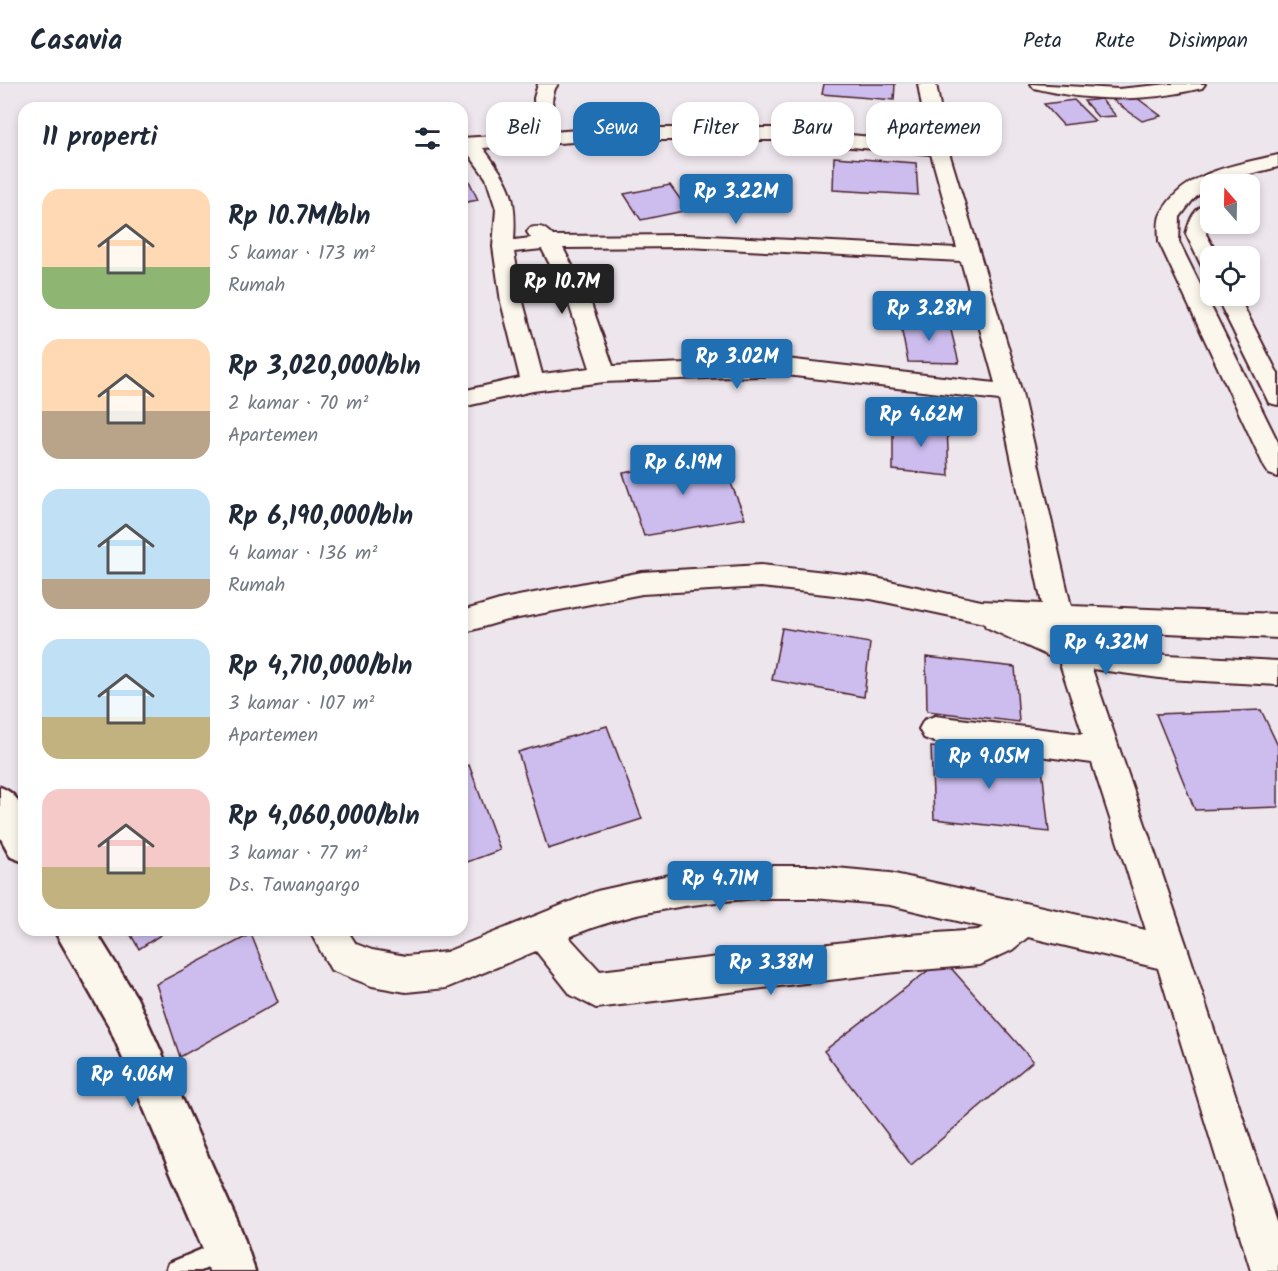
<!DOCTYPE html>
<html lang="id">
<head>
<meta charset="utf-8">
<style>
  body { margin:0; font-family:Kalam,sans-serif; background:#f6f6f7; color:#1f2937; height:100vh; display:flex; flex-direction:column; font-size:22px; white-space:nowrap }
  * { box-sizing:border-box; margin:0 }
  p { font-size:20px; color:#747a83 }
  .icon { flex:none; width:33px; height:33px; fill:none; stroke:currentColor; stroke-width:2; stroke-linecap:round; stroke-linejoin:round }
  .map { position:relative; flex:1; overflow:hidden }
  .drawer { position:absolute; left:18px; top:18px; width:450px; height:834px; display:flex; flex-direction:column; background:#fff; border-radius:18px; box-shadow:0 3px 9px #0003 }
  .drawer>* { flex:none }
  .banner { position:absolute; left:486px; top:18px; width:570px; height:54px; display:flex; gap:12px }
  .needle { width:39px; rotate:340deg }
  .tools { position:absolute; left:1200px; top:90px; display:grid; gap:12px }
  .tools a { display:grid; place-items:center; width:60px; height:60px; border-radius:12px; background:#fff; box-shadow:0 3px 9px #0003; font-size:30px }
  .price { position:absolute; translate:-50% -51px; padding:0 14px; border-radius:6px; background:#1f6fb2; color:#fff; font-size:20px; line-height:39px; filter:drop-shadow(0 2px 3px #0008) }
  .price::after { content:''; position:absolute; left:50%; top:36px; width:18px; height:14px; margin-left:-9px; background:inherit; clip-path:polygon(0 0,100% 0,50% 100%) }
  .price.on { background:#222; color:#fff }
  ul { padding:0; list-style:none }
  li { display:flex; align-items:center; gap:18px; height:150px; padding:0 24px }
  li span { display:grid; place-items:center; flex:none; width:168px; height:120px; border-radius:18px; color:#555 }
  li>.icon { margin-inline-start:auto }
  span .icon { width:72px; height:72px; fill:#fffc; stroke-width:1 }
  li b { font-size:26px }
  h2 { display:flex; justify-content:space-between; align-items:center; height:72px; padding:0 24px; font-size:26px }
  .pill { padding:0 21px; border-radius:18px; background:#fff; box-shadow:0 3px 9px #0003; font-size:21px; line-height:54px }
  .pill.on { background:#1f6fb2; color:#fff }
  header { display:flex; align-items:center; gap:36px; box-sizing:border-box; height:84px; padding:0 30px; background:#fff; border-bottom:2px solid #e0e1e3 }
  header strong { font-size:28px }
  nav { display:flex; gap:33px; margin-inline-start:auto; font-size:21px }
  .map>svg:first-child { display:block }
</style>
</head>
<body>
<header>
<strong>Casavia</strong>
<nav><a>Peta</a><a>Rute</a><a>Disimpan</a></nav>
</header>
<div class="map">
<svg width="1278" height="1187" viewBox="0 0 1278 1187">
  <rect width="100%" height="100%" fill="#ede6ed"/>
  <filter id="ink" filterUnits="userSpaceOnUse"><feTurbulence type="fractalNoise" baseFrequency=".0167" numOctaves="2"/><feDisplacementMap in="SourceGraphic" scale="12" xChannelSelector="R" yChannelSelector="G"/><feConvolveMatrix kernelMatrix="1 2 1 2 8 2 1 2 1" color-interpolation-filters="sRGB"/></filter>
  <g filter="url(#ink)">
    <path fill="#ccbdee" stroke="#4a1f2b" stroke-width="1.5" d="M824,0H895L894,16L822,10Z
      M1133,11L1161,32L1142,37L1113,16Z
      M1101,15L1116,32L1098,33L1084,17Z
      M1074,16L1095,37L1063,41L1044,20Z
      M834,73L916,79L918,111L833,106Z
      M462,82L478,116L462,119Z
      M670,101L688,126L641,136L624,110Z
      M900,238H949L959,279L908,278Z
      M893,337L947,342L949,392L893,386Z
      M720,372L745,434L644,452L623,389Z
      M782,544L870,559L864,613L772,596Z
      M926,573L1015,583L1019,638L927,627Z
      M1261,626L1278,662V723L1195,726L1156,630Z
      M607,642L642,735L548,765L518,668Z
      M931,663L1041,675L1049,748L934,735Z
      M469,681L500,766L462,780V683Z
      M128,846H168L139,865Z
      M251,850L278,918L180,973L156,900Z
      M943,875L1033,977L911,1081L824,967Z"/>
    <g fill="none" stroke-linecap="round" stroke-linejoin="round">
      <g stroke="#4a1f2b" stroke-width="5">
        <path id="lane" d="M224,1156L231,1159L234,1166L231,1173L201,1187H166L169,1179Z"/>
      </g>
      <g stroke="#4a1f2b" stroke-width="4">
        <path id="street" d="M538,0H558C547,14 556,32 552,48L604,44H772L928,58L918,0H936L948,65L1022,309L1071,522L1278,530V554L1078,545L1083,559L1167,571L1278,577V601L1167,595L1092,585L1189,869L1278,1141V1187H1251L1158,884L1028,853L1012,866L980,881L896,888L596,924L571,911L536,867L446,904L406,908L372,902L331,886L309,846H347L356,860L372,866L406,872L446,868L597,807L683,788L756,782H814L890,789L1146,846L1092,679L935,658L924,654L919,645L924,636L935,632L1083,650L1059,577L986,543L984,539L871,515L761,503L642,510L503,537L462,549V527L503,515L642,488L761,481L871,493L981,517L1042,520L999,316L786,291L604,298L533,307L462,323V307L520,294L501,218L493,163L496,125L486,94L465,65L462,66V54L527,50L535,44L534,14ZM604,56H772L931,70L957,164L687,151L553,152C545,144 541,141 530,144L527,148L531,154L514,156C517,110 510,100 483,64ZM687,163L961,177L995,299L786,275L613,282L589,214L563,164ZM542,165L567,214L590,284L542,290L523,218L514,168ZM756,814H814L890,821L983,843L978,846L896,852L600,887L569,853C630,827 691,820 756,814Z
          M1031,0L1118,5L1169,0H1205L1202,4C1145,18 1090,18 1034,4Z
          M1278,71V83L1210,100L1192,117L1180,133L1179,158L1278,358V393L1269,390L1265,384L1159,158C1159,150 1157,137 1161,130C1183,87 1236,81 1278,71Z
          M1210,119V135L1206,150L1218,172H1210V184L1202,183L1186,150C1190,135 1194,123 1210,119Z
          M1216,212H1238L1278,290V321L1269,319L1266,313Z"/>
      </g>
      <g stroke="#4a1f2b" stroke-width="5">
        <path id="secondary" d="M0,703C32,715 24,749 24,778L11,773L0,753Z
          M54,846H95L137,914L242,1148L255,1187H209L203,1165L109,942Z"/>
      </g>
      <use href="#lane" fill="#fbf7ec" fill-rule="evenodd"/>
      <use href="#street" fill="#fbf7ec" fill-rule="evenodd"/>
      <use href="#secondary" fill="#fbf7ec" fill-rule="evenodd"/>
    </g>
  </g>
</svg>
<div class="tools">
<a><svg class="needle" viewBox="-14 -14 28 28"><path d="M0-13l5 13h-10z" fill="#e53935"/><path d="M0 13l5-13h-10z" fill="#747a83"/></svg></a>
<a><svg class="icon" aria-label="locate" viewBox="0 0 24 24"><circle cx="12" cy="12" r="6"/><path d="M12 2v4M12 18v4M2 12h4M18 12h4"/></svg></a>
</div>
<b class="price" style="left:736px;top:141px">Rp 3.22M</b>
<b class="price on" style="left:562px;top:231px">Rp 10.7M</b>
<b class="price" style="left:929px;top:258px">Rp 3.28M</b>
<b class="price" style="left:737px;top:306px">Rp 3.02M</b>
<b class="price" style="left:921px;top:364px">Rp 4.62M</b>
<b class="price" style="left:683px;top:412px">Rp 6.19M</b>
<b class="price" style="left:1106px;top:592px">Rp 4.32M</b>
<b class="price" style="left:989px;top:706px">Rp 9.05M</b>
<b class="price" style="left:720px;top:828px">Rp 4.71M</b>
<b class="price" style="left:771px;top:912px">Rp 3.38M</b>
<b class="price" style="left:132px;top:1024px">Rp 4.06M</b>
<div class="banner">
<a class="pill">Beli</a>
<a class="pill on">Sewa</a>
<a class="pill">Filter</a>
<a class="pill">Baru</a>
<a class="pill">Apartemen</a>
</div>
<section class="drawer">
<h2>11 properti<svg class="icon" aria-label="filters" viewBox="0 0 24 24"><path d="M4 7h16M4 17h16"/><circle cx="9" cy="7" r="2"/><circle cx="15" cy="17" r="2"/></svg></h2>
<ul>
<li><span style="background:linear-gradient(#ffd9b3 65%,#8fb573 0)"><svg class="icon" aria-label="home" viewBox="0 0 24 24"><path d="M3 11l9-7 9 7M6 9v11h12V9"/></svg></span><div><b>Rp 10.7M/bln</b><p>5 kamar · 173 m²</p><p>Rumah</p></div></li>
<li><span style="background:linear-gradient(#ffd9b3 60%,#b9a48a 0)"><svg class="icon" aria-label="home" viewBox="0 0 24 24"><path d="M3 11l9-7 9 7M6 9v11h12V9"/></svg></span><div><b>Rp 3,020,000/bln</b><p>2 kamar · 70 m²</p><p>Apartemen</p></div></li>
<li><span style="background:linear-gradient(#bfe0f5 75%,#b9a48a 0)"><svg class="icon" aria-label="home" viewBox="0 0 24 24"><path d="M3 11l9-7 9 7M6 9v11h12V9"/></svg></span><div><b>Rp 6,190,000/bln</b><p>4 kamar · 136 m²</p><p>Rumah</p></div></li>
<li><span style="background:linear-gradient(#bfe0f5 65%,#c2b280 0)"><svg class="icon" aria-label="home" viewBox="0 0 24 24"><path d="M3 11l9-7 9 7M6 9v11h12V9"/></svg></span><div><b>Rp 4,710,000/bln</b><p>3 kamar · 107 m²</p><p>Apartemen</p></div></li>
<li><span style="background:linear-gradient(#f6c9c9 65%,#c2b280 0)"><svg class="icon" aria-label="home" viewBox="0 0 24 24"><path d="M3 11l9-7 9 7M6 9v11h12V9"/></svg></span><div><b>Rp 4,060,000/bln</b><p>3 kamar · 77 m²</p><p>Ds. Tawangargo</p></div></li>
</ul>
</section>
</div>
</body>
</html>
